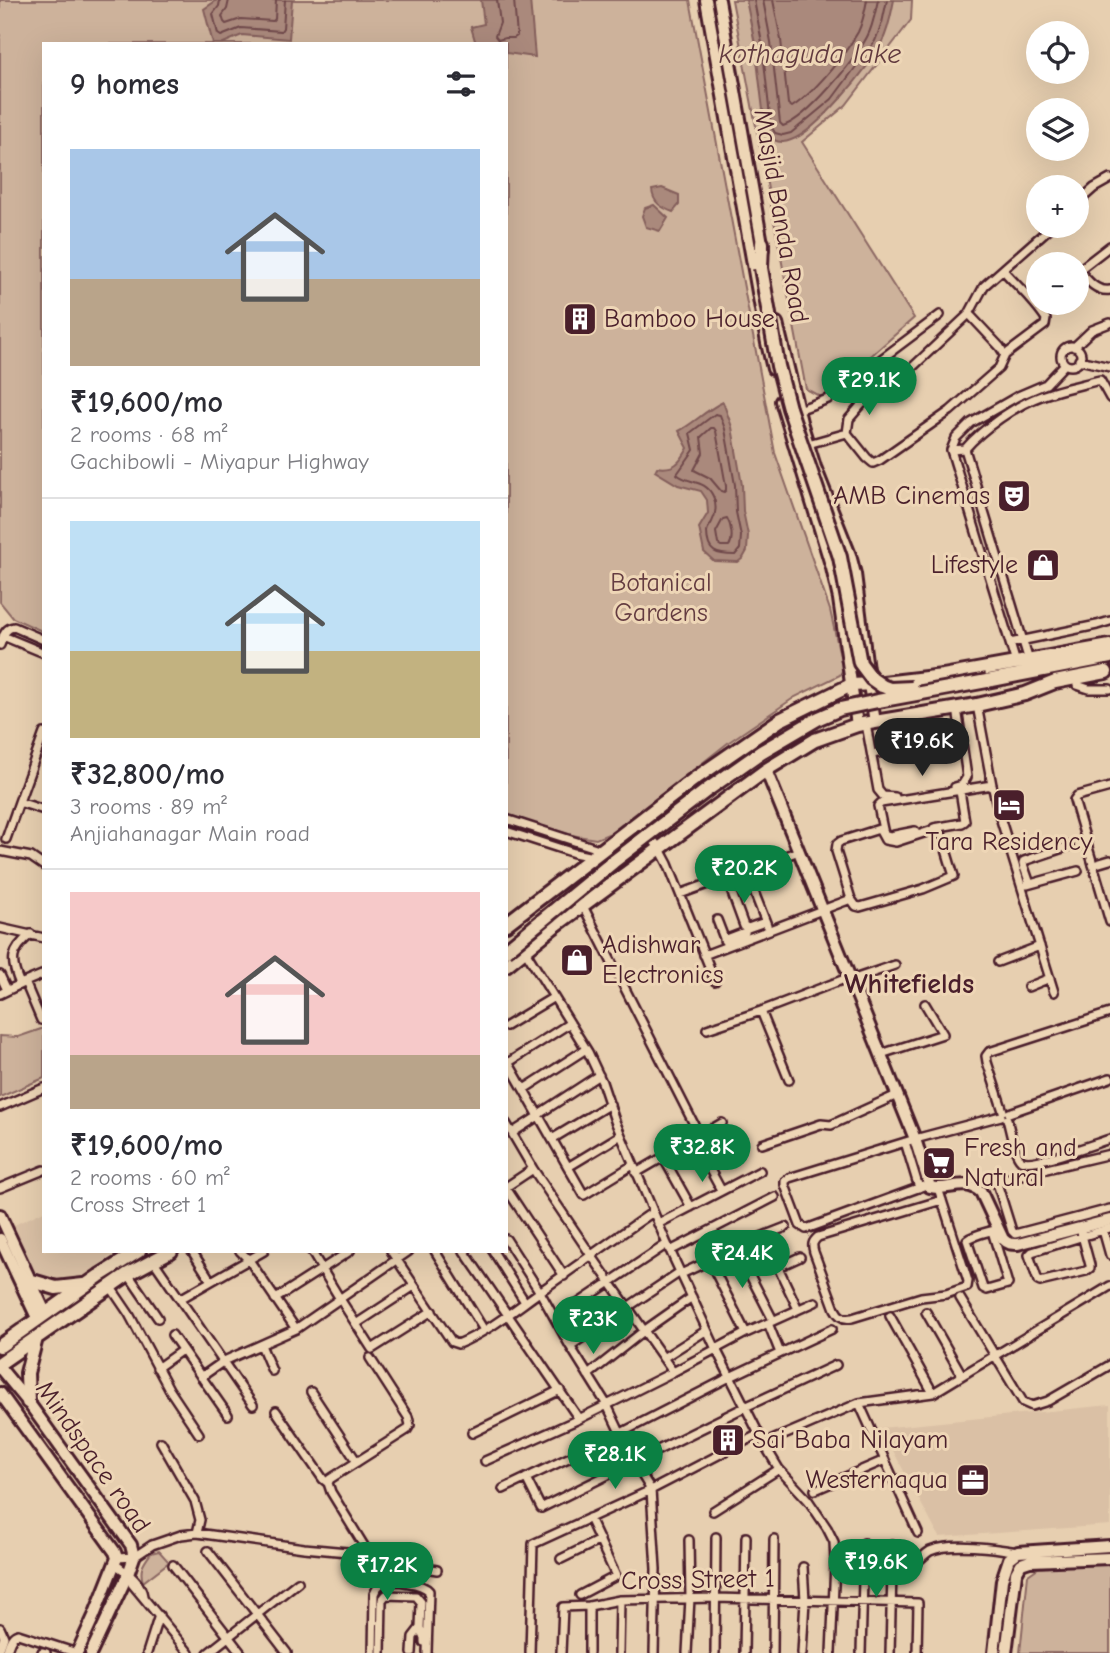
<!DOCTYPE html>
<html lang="en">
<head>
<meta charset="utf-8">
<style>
  body { margin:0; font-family:"Comic Neue",sans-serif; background:#f2f2f3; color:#2b2b33; height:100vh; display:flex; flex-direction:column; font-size:26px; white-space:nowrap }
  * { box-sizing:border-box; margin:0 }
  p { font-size:23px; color:#7c7c81 }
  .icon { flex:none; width:38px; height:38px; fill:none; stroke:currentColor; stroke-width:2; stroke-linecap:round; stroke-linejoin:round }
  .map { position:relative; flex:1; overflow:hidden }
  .details { position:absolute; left:42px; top:42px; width:466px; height:1211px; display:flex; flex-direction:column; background:#fff; border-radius:0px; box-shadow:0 7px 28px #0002 }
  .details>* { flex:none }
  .controls { position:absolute; left:1026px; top:21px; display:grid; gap:14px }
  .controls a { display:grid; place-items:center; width:63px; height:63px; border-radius:50%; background:#fff; box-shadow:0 7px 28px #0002; font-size:35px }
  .price { position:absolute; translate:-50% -60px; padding:0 16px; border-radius:24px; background:#0b8043; color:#fff; font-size:23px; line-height:46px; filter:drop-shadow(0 2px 4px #0008) }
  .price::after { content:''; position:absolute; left:50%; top:42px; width:21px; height:16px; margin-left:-10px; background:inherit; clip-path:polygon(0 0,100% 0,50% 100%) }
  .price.on { background:#222; color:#fff }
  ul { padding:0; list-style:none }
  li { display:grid; align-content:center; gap:14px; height:371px; padding:0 28px }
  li+li { border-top:2px solid #e1e1e2 }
  li span { display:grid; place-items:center; height:217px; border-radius:0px; color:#555 }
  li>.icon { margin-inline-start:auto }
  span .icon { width:126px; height:126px; fill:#fffc; stroke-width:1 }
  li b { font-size:30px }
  h2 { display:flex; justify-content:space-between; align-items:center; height:84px; padding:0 28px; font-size:30px }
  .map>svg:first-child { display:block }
</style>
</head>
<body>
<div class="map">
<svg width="1110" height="1653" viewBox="0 0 1110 1653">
  <rect width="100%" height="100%" fill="#e7cfb0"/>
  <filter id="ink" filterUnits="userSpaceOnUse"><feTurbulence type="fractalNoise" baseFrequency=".0143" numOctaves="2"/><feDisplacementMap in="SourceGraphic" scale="14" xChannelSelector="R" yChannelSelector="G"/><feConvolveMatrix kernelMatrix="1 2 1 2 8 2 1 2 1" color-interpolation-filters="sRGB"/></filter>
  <g filter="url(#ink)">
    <path fill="#dac0a5" d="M44,1211V1251H118L50,1300L41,1297L12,1226Z
      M1110,1405V1525L939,1537L881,1428Z"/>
    <path fill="#cdb29b" stroke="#8c6863" stroke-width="2" d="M0,0H690L775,453L830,610L843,669L840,675L795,697L729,742L616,831L596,839L571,835L506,815V44H44V632L13,618L0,602Z
      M732,0H912L911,20L846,105L802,142L914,318L823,398L806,389Z
      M44,1028V1078L0,1097V1036L18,1037Z
      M159,1551L169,1562L143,1582C139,1569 143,1564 151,1553Z
      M1110,1562V1653H1020L1028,1575L1038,1568Z"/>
    <path fill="#aa897b" stroke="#845f5b" stroke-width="2" d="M217,0H292L289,39L242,35L221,44H213L204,9Z
      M481,0H530L535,57L506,53V44H476L471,27L484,24Z
      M746,0H894C891,14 889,28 882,42C871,66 816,132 791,140C782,144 774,142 766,135L755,44Z
      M662,188L679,195V205L673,212C662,208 653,203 652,190Z
      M654,205L668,218L660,231L646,227L642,216L645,208Z
      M723,402L732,427L742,485L743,511L748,535L747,551L743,558L738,562L714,561L704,552L699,528L708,513L707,500L701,491L678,485L655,471L657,467C674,470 680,463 688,448L679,431C694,423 706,410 723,402Z"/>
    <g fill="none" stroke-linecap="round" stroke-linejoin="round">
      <path stroke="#70494b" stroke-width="2" d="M220,0L219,6L213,14L218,34L221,36L241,28L281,31L283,28L285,0
        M229,0L227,9L222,16L224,22L226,24L241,19L273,21L275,19L276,0
        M497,0L500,23L495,36L498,40L505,38H514L517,36L514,0
        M754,0L762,43L771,126L775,133L783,135L791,133L832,99L875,41L882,23L887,0
        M763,0L771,42L780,123L783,126C808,118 854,61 867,37C873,26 875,13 878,0
        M773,0L781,40L788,104L792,107C814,93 845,55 858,32C863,22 865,11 867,0
        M715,414L720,415L725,429L735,485L736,512L741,536L740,549L735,555C717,555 707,553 707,532C707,528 710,526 712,522C716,515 717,504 713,496C705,479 688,484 677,474L694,450L690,433Z
        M711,428H714L716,431L726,486V490L724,492L721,491L710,478L694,470L703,453L701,437Z
        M727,518C731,525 734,539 729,546H721L718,544L716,532L723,519Z"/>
      <g stroke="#4a1f2b" stroke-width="12">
        <path id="street" d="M1076,204L1094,188L1110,179
          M1079,270L1110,246
          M1076,272L1079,270C1087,280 1096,292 1110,290
          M969,314L1000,347L1005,355
          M1061 356a10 10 0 1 1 20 0a10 10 0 1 1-20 0Z
          M1074,347L1092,330L1110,323
          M1079,360L1110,367
          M859,376L877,391
          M798,410L828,399L940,315
          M847,433L867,458L873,463L880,460L950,411L999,368L1005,355L1045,325L1046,319C1034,300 1017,286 1003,270
          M847,433L849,419L862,404L877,391L900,379L969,314L984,286L1052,226
          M808,444L847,433
          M965,449L1029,661
          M951,450L965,449C982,429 1016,405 1041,396C1060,389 1081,385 1100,380L1110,398
          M3,636L44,653
          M1010,643L1097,625L1110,621
          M0,645C3,638 4,628 14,627L44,640
          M1016,663L951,450L956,438L971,423L1018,396L1046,384L1065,364
          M1077,685L1089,689H1110
          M977,705L992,785L1000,817L1054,992
          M866,724L878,790L883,796L895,797
          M44,733L19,802L44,810
          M872,754L961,738
          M955,787L962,785L967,777L957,708
          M1110,787L1077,796L1074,800L1110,922
          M506,819L602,850
          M639,822L660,849L668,864L715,981
          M934,828L962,823L965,821L960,791
          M879,829L885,840L896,842L936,829L940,830L954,876L923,889L860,907L856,906L851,899L836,851L837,844L841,841Z
          M506,831L574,853L593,857
          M915,831L890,836L884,834L878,806L881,803L992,785
          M6,839L19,802
          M0,851L31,857L44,866
          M1093,865L1110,860
          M747,874L767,925
          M747,876L730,883L729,885L744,926L748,928L765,922
          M1030,884L1023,864L1024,861L1069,846
          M1027,885L1078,871
          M680,894L799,851
          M583,906L700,1136
          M717,920L727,946
          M0,928L44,938
          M724,940L745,932
          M524,949L588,1052L602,1082L615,1121L667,1244L716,1349L764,1444L779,1469L808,1500L827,1528L834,1542L835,1563L831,1653
          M704,955L851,899
          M998,962L1040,946
          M0,975L7,990
          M851,980L895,965
          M25,982L44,974
          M20,984C10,961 10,951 31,934
          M1028,987L1050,978
          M0,994L25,982L41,1020
          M761,1011L789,1080
          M506,1026L554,997
          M707,1029L761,1011L850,977
          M881,1054L943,1034L925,1004
          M508,1062L584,1195L633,1165
          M506,1064L570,1023
          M524,1089L586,1049
          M0,1107L44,1088
          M1003,1111L987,1062L986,1056L989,1052L1110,1013
          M1009,1113L1110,1078
          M1007,1119C1010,1129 1014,1154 1021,1160C1031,1168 1096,1143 1110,1139
          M506,1123L533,1169L591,1255L673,1372
          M512,1133L537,1117L542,1112L599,1075
          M552,1139L610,1104
          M694,1140L721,1190
          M905,1142L919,1188
          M762,1144L821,1124L831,1125L897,1095
          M1110,1154L1000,1180L997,1183L1012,1231L1015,1234L1110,1209
          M663,1157L691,1207
          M568,1167L621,1135
          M636,1173L722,1123
          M929,1184L806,1229L800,1225L785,1185V1181L789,1178L915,1139L1001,1116
          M506,1187L533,1169
          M0,1188L44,1170
          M506,1188L564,1276
          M938,1188L968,1281L967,1287L946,1294L921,1297L852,1318C844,1320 839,1317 835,1309L814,1252C812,1245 812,1242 818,1237L942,1200
          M658,1224L760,1171
          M1080,1228L1090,1265V1268L1086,1271L1040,1282L1038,1281L1029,1255L1032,1252L1110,1228
          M1103,1230L1110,1255
          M992,1231L1008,1284L987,1290L983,1288L967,1240C975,1234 988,1232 998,1229
          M763,1236L786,1227
          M506,1239L540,1292L570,1346L607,1405L634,1462L651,1490L656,1569L654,1653
          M736,1248L773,1320
          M192,1251L211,1281
          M240,1251L249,1260L296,1329
          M311,1251L340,1299L372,1349L432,1311
          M391,1251L452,1342L458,1344C489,1331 514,1310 541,1291C578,1265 615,1238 653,1212
          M435,1251L484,1330
          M464,1251L579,1419
          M493,1251L525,1302
          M670,1251L775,1197
          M153,1260L253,1405
          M709,1260L746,1333
          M778,1267L800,1257
          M128,1274L158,1318
          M681,1274L763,1236L798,1309
          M110,1286L129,1314L169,1389L199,1434
          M960,1298L1023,1402L1032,1406L1048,1401L1110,1365
          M180,1299L264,1251
          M275,1299L350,1251
          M926,1312L962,1375
          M890,1316L933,1393
          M555,1319L667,1244
          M768,1323L780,1353
          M356,1324L414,1286
          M172,1335L228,1415
          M261,1345L272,1371
          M570,1346L680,1272
          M663,1358L707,1330
          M157,1368L182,1350
          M588,1375L645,1330L692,1297
          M201,1377L224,1361L296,1329L409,1251
          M311,1392L357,1462
          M859,1403L918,1533
          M276,1411L323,1479L328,1483
          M472,1433L560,1390
          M770,1441L859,1403L933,1393L1110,1286
          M161,1442L195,1501L200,1520L197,1533
          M485,1461L579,1419L673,1372L746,1333L815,1302
          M526,1478L541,1508L745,1407L836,1365
          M503,1489L621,1433L730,1377L832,1329
          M815,1490L885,1460
          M713,1511L779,1469
          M208,1551L287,1653
          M369,1554L331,1492L328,1483L330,1479L407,1430L410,1425L408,1417L370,1358
          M117,1558L134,1557L152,1545L181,1535L197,1533L304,1548L369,1554L401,1564L437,1570
          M561,1559L600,1540
          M115,1564C127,1573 141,1581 143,1596
          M173,1565L241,1653
          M892,1571V1544
          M131,1578L132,1584L137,1590L189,1653
          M580,1595L616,1576L589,1518
          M0,1628L4,1637L0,1648
          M42,1652L46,1653
          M6,1653C9,1646 10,1636 18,1634L77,1653
          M147,1653L159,1615
          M208,1653L298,1582
          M373,1653L374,1594C376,1589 379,1584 385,1582C396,1580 422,1583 429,1591L427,1653
          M381,1653L382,1600L386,1595L416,1596L421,1602L420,1628L424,1638V1642
          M412,1653L413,1637L420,1628
          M530,1653L533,1544L651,1490L759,1434
          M561,1653L563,1607L589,1606L620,1600L716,1598L918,1603L917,1653
          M589,1653V1606
          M619,1653L620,1600
          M687,1653L690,1598L689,1540
          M715,1653L716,1537
          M744,1653L746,1537
          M773,1653L774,1539
          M802,1653L805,1600L803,1567
          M861,1653L864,1543
          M890,1653L892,1571C901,1569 910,1567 918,1561C922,1558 925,1554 930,1551C951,1542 996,1548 1018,1552"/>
      </g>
      <g stroke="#4a1f2b" stroke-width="16">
        <path id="secondary" d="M706,0L767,343L773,369
          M719,0L763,249
          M777,323L801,422L815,467L850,555L855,574L869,685L875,722
          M781,401L832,568L839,599L857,725
          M766,770L915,1139L930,1187C948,1192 965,1177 981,1192L1003,1239C1008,1244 1011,1244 1018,1244L1110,1220
          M0,1215L46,1314
          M0,1239L38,1320
          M0,1368L28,1402L131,1545L134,1557L128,1574L91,1653
          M0,1393L115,1552L117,1558L94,1616L77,1653
          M994,1653L1002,1580L1009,1559L1018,1552L1110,1546
          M1006,1653L1016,1573L1021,1564L1030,1561L1110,1558"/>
      </g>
      <g stroke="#4a1f2b" stroke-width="18">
        <path id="primary" d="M761,268L762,243
          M987,681L1110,657
          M506,924L693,780L780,720L851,685L875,684L943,676L1110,646
          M506,965L552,928L766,770L815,740L857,725L977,705L1025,694L1055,682L1106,672
          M29,1280L56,1288L83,1285
          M0,1346L99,1276L139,1251
          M0,1363L128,1274L171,1251
          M28,1402L27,1373L36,1338"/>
      </g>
      <use href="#street" stroke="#eed6b6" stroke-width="7"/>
      <use href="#secondary" stroke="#eed6b6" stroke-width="10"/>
      <use href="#primary" stroke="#eed6b6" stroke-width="12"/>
      <g stroke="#4a1f2b" stroke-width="18" stroke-linecap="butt">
        <path id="primary-bridge" d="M761,268L778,366L789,408L840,557L860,663L872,679L882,686L890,689L912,688
          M506,950L613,862L707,790L761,752L819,718L840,709L878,701L987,681"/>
      </g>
      <use href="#primary-bridge" stroke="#eed6b6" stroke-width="12"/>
    </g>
  </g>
  <defs>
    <g id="building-square" transform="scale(1.75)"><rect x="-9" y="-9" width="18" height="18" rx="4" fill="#4a1f2b" stroke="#eed6b6"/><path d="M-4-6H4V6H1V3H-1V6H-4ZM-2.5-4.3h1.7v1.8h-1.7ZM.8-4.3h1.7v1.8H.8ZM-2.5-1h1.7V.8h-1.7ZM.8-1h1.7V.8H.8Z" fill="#fff"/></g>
    <g id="theatre-square" transform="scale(1.75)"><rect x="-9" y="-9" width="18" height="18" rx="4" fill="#4a1f2b" stroke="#eed6b6"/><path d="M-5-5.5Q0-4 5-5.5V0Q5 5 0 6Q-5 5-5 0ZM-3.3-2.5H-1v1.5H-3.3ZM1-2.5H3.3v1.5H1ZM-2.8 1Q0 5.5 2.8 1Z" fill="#fff"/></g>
    <g id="shop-square" transform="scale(1.75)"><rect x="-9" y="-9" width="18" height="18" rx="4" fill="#4a1f2b" stroke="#eed6b6"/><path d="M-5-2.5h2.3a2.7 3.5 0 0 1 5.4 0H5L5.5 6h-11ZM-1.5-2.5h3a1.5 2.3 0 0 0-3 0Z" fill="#fff"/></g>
    <g id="hotel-square" transform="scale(1.75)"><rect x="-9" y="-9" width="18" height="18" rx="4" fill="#4a1f2b" stroke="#eed6b6"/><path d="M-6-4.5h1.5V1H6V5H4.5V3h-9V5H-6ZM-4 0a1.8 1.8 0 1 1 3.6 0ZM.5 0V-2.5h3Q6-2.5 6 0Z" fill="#fff"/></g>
    <g id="supermarket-square" transform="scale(1.75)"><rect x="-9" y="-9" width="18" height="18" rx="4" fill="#4a1f2b" stroke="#eed6b6"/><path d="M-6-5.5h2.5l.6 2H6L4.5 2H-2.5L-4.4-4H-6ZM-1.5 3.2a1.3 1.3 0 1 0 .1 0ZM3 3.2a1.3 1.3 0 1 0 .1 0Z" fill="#fff"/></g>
    <g id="office-square" transform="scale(1.75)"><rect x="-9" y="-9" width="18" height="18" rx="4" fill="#4a1f2b" stroke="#eed6b6"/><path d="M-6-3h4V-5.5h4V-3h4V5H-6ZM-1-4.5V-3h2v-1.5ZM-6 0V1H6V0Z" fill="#fff"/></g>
  </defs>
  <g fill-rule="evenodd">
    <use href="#building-square" x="580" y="319"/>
    <use href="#theatre-square" x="1014" y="496"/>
    <use href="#shop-square" x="1043" y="565"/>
    <use href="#hotel-square" x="1009" y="805"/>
    <use href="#shop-square" x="577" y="960"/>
    <use href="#supermarket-square" x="939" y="1163"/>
    <use href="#building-square" x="728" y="1440"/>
    <use href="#office-square" x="973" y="1480"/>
  </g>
  <g text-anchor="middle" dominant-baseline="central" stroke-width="6" stroke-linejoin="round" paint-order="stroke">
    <g font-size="26" fill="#4a1f2b" stroke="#eed6b6">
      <text transform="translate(781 216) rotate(80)">Masjid Banda Road</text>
      <text transform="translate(93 1457) rotate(55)">Mindspace road</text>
      <text transform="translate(698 1580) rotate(-1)">Cross Street 1</text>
    </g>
    <g font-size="26" fill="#4a1f2b" stroke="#eed6b6" text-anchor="start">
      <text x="604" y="319">Bamboo House</text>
      <text x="990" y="496" text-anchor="end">AMB Cinemas</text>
      <text x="1018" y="565" text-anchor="end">Lifestyle</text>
      <text x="1009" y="842" text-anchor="middle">Tara Residency</text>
      <text x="602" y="945">Adishwar<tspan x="602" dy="30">Electronics</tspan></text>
      <text x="964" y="1148">Fresh and<tspan x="964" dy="30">Natural</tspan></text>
      <text x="752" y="1440">Sai Baba Nilayam</text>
      <text x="948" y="1480" text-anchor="end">Westernaqua</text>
    </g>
    <g font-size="26" fill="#643c41" stroke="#eed6b6">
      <text x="661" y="583">Botanical<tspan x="661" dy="30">Gardens</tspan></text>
    </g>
    <g font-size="28" font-style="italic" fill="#623a3f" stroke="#eed6b6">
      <text x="810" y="54">kothaguda lake</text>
    </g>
    <g font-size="28" font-weight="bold" fill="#4a1f2b" stroke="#eed6b6">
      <text x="909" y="984">Whitefields</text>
    </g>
  </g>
</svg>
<div class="controls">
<a><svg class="icon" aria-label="locate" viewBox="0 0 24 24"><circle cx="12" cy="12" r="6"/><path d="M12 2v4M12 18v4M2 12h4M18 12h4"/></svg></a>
<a><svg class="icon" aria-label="layers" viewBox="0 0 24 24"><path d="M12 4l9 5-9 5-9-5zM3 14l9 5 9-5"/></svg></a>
<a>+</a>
<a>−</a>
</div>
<b class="price" style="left:869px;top:417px">₹29.1K</b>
<b class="price on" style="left:922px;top:778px">₹19.6K</b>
<b class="price" style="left:744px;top:905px">₹20.2K</b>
<b class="price" style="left:702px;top:1184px">₹32.8K</b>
<b class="price" style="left:742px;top:1290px">₹24.4K</b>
<b class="price" style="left:593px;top:1356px">₹23K</b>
<b class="price" style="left:615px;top:1491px">₹28.1K</b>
<b class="price" style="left:876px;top:1599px">₹19.6K</b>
<b class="price" style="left:387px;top:1602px">₹17.2K</b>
<section class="details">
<h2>9 homes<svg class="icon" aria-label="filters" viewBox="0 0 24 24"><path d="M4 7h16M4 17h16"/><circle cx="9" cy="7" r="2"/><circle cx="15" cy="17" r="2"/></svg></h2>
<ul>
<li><span style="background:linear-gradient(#a9c7e8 60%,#b9a48a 0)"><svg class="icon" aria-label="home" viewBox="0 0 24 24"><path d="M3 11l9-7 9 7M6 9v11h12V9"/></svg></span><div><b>₹19,600/mo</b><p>2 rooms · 68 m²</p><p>Gachibowli - Miyapur Highway</p></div></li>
<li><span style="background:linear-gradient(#bfe0f5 60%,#c2b280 0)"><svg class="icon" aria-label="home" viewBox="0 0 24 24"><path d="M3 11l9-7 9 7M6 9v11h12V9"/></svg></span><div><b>₹32,800/mo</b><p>3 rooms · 89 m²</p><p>Anjiahanagar Main road</p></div></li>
<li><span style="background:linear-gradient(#f6c9c9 75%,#b9a48a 0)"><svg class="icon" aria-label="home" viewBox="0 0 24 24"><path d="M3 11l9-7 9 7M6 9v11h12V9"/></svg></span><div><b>₹19,600/mo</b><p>2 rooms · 60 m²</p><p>Cross Street 1</p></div></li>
</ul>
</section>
</div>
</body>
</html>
